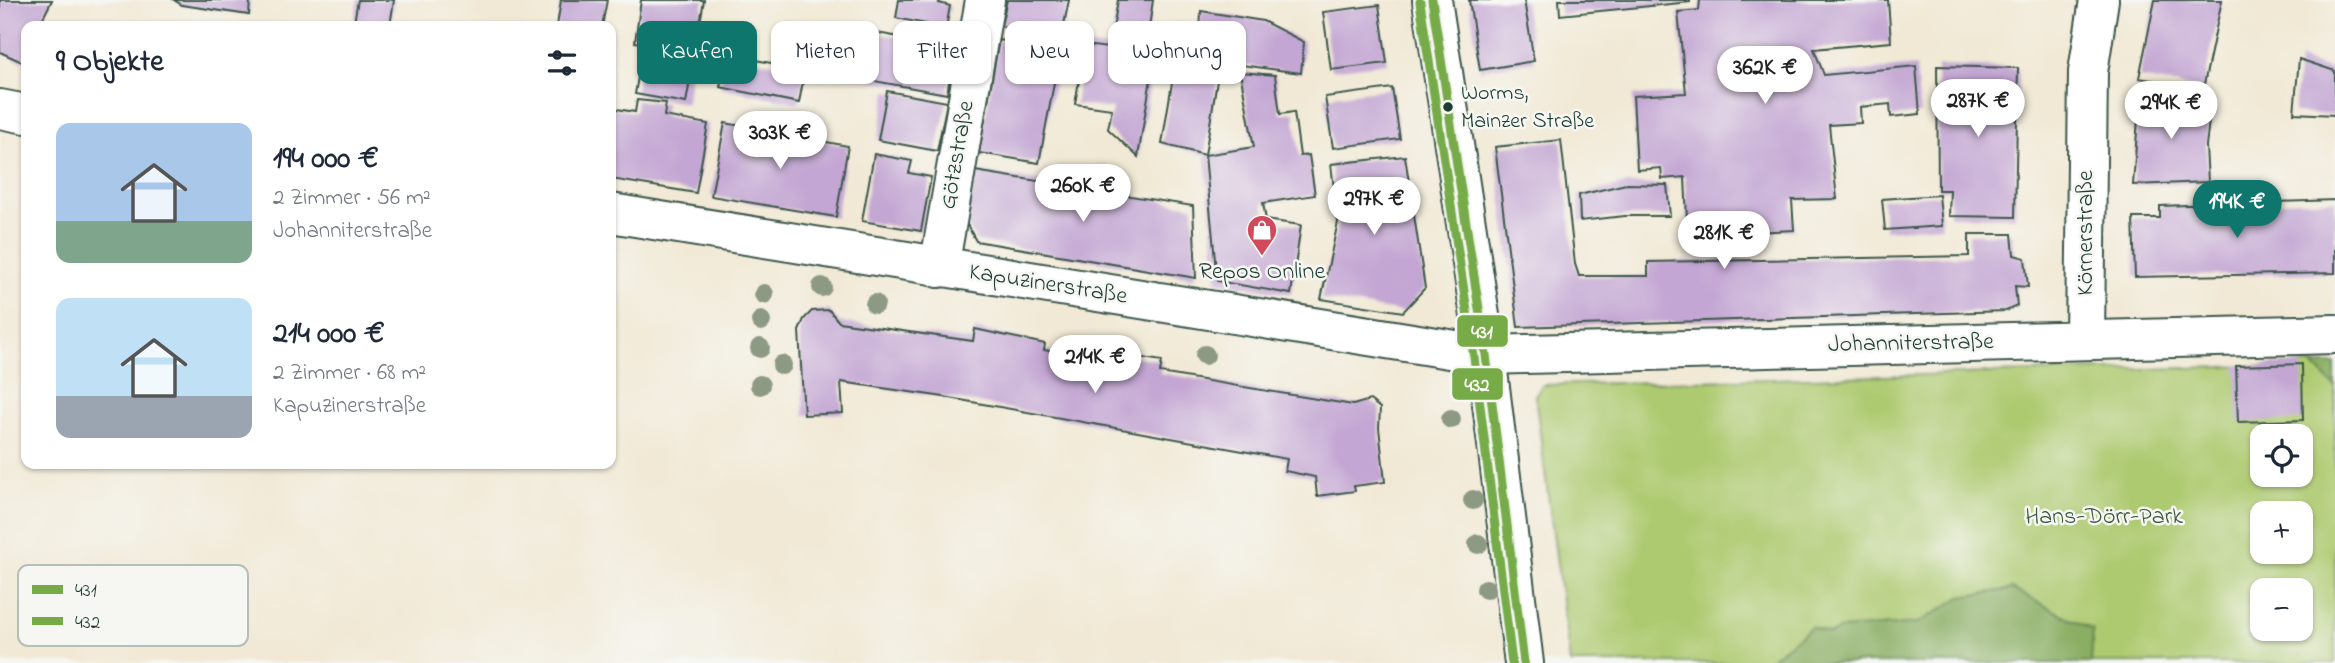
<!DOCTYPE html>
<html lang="de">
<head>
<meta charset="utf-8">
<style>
  body { margin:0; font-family:"Indie Flower",sans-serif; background:#f2f2f3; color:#1f2937; height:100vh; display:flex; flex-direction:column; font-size:26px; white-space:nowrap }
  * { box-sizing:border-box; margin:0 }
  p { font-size:23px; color:#747a83 }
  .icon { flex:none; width:38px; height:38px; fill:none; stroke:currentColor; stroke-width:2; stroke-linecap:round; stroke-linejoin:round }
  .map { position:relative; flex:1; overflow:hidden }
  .drawer { position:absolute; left:21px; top:21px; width:595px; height:448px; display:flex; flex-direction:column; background:#fff; border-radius:14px; box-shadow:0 2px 5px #0004 }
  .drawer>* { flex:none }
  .guide { position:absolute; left:637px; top:21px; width:665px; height:63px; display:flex; gap:14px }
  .tools { position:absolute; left:2250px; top:424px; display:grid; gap:14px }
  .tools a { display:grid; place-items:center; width:63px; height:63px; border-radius:14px; background:#fff; box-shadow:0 2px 5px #0004; font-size:35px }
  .price { position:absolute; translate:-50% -60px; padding:0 16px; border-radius:24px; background:#fff; color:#222; font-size:23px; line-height:46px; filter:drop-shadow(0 2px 4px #0008) }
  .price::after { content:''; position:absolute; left:50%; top:42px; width:21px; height:16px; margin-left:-10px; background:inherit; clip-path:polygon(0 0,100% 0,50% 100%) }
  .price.current { background:#0f766e; color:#fff }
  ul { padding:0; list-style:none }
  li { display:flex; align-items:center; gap:21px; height:175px; padding:0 35px }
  li span { display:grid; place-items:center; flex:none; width:196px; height:140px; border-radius:14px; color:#555 }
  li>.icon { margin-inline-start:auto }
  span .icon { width:84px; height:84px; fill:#fffc; stroke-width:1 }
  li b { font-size:30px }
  h2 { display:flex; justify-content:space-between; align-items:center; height:84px; padding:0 35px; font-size:30px }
  .tag { padding:0 24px; border-radius:14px; background:#fff; box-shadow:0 2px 5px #0004; font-size:24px; line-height:63px }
  .tag.current { background:#0f766e; color:#fff }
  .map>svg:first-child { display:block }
</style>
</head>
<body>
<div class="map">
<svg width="2335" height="663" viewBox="0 0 2335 663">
  <rect width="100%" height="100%" fill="#f6f6f2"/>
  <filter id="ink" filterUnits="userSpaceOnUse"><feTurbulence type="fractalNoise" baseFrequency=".0143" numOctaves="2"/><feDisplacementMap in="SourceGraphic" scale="14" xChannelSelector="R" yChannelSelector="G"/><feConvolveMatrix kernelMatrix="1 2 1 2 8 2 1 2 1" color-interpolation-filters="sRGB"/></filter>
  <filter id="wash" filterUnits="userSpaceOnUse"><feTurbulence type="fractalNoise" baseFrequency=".00686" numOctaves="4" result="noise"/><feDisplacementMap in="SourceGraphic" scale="28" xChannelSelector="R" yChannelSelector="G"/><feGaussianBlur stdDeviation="1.57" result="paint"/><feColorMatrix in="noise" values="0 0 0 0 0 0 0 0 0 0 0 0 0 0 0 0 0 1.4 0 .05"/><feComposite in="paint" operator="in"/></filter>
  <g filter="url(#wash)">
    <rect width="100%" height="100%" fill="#f1e9d5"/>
    <path fill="#aeca71" stroke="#668452" stroke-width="2" fill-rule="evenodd" d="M2335,364V663H1570L1535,395L1543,385ZM2263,436H2301V474H2263ZM2263,513H2301V551H2263ZM2263,590H2301V628H2263Z"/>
    <path fill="#8aae63" stroke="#54764c" stroke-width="2" d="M2312,364H2335V387Z
      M2012,589L2093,630L2091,663H1765L1811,627L1830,634L1841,629L1918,623L1961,597Z"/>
    <g id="blocks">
      <path fill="#c3a6d3" d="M0,0H52L39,26H26V54L22,62L0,52Z
        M174,0H250L249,15L182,5Z
        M358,0H394L390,26L354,22Z
        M561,0H607L602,26H557Z
        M641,0H704L686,103L635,94L644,43L635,42Z
        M899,0H940L939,3L950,6L946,28L896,18Z
        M1007,0H1069L1061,39L1001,26Z
        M1118,0H1153L1147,41L1112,35Z
        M1469,0H1524L1534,61L1480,70Z
        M1559,0H1690V2L1560,15Z
        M1700,0H1888L1891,42L1814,49L1824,75L1916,66L1920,114L1891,117L1890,104L1860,107L1861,123L1829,125L1837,199L1792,200L1794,230L1740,233L1744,220H1687L1685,177L1662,179L1661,168L1637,170L1633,96L1686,93L1678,12L1699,10Z
        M2155,0H2222L2203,89L2139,78Z
        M1379,5L1387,63L1331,70L1323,12Z
        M1201,11L1263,21L1304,42L1301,73L1220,62L1205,155L1162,144L1176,58L1199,59Z
        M855,29L955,47L947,94L846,76Z
        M999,40L1060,51L1039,163L979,153Z
        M1085,45L1155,54L1138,157L1108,129L1112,109L1075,104Z
        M727,54L805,70L799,103L720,87Z
        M2299,59L2335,71V115L2294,113Z
        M1937,66L2018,68L2015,217L1949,216L1950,190H1938Z
        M1240,72L1275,75L1280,114L1294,112L1300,156L1309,155L1315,195L1263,203L1266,220L1301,225L1291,294L1217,281L1205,155L1254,147Z
        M1392,88L1400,139L1333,148L1325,97Z
        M887,91L947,102L937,151L878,140Z
        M2140,92L2211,104L2206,146L2208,182L2133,185Z
        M637,100L666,103L664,116L708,124L696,193L611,179V108L635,112Z
        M725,123L848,146L836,217L711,196Z
        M1561,140L1575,264L1579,276H1648V262L1969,256V234H2012L2014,255L2025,258L2028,287L2015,286L2017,306L2006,311L1518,327L1495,147Z
        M874,154L912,161L909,173L931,177L921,231L862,221Z
        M1405,156L1425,288L1403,312L1321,299L1338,222L1331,164Z
        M975,171L1193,206L1196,278L976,241L965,221Z
        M1626,184L1667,185L1670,216H1625L1580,221L1579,195Z
        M1939,195L1942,226L1885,230L1882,199Z
        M2335,200V273L2135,277L2133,218H2160V206Z
        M829,310L839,322L973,341L975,329L1045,344L1044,350L1101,361L1102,351L1162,361L1160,373L1353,405L1370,400L1380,408L1379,428L1385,482L1354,486L1355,491L1317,496L1315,477L1285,471L1287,459L944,397L841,382L843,413L804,415L799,331L804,319L812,311Z
        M2302,364L2303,420L2238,422L2236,366Z"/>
    </g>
  </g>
  <g filter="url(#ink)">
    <use href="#blocks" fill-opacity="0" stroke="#3e574c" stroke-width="2"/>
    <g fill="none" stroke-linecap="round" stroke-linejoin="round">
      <g stroke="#3e574c" stroke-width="42">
        <path id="minor" d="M0,109L26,114
          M611,213L1486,355L2335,334
          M939,268L985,0
          M2085,340L2088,72L2099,0"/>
      </g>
      <g stroke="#3e574c" stroke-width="42">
        <path id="major" d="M1432,0L1486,355L1524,663"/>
      </g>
      <use href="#minor" stroke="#fff" stroke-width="38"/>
      <use href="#major" stroke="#fff" stroke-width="38"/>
      <g stroke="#f6f6f2" stroke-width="14">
        <path id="bus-1" d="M1432,0L1486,355L1524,663"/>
      </g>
      <g stroke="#f6f6f2" stroke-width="14">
        <path id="bus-2" d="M1420,2L1474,357L1512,663"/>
      </g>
      <use href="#bus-1" stroke="#77ab48" stroke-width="9"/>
      <use href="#bus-2" stroke="#76ab48" stroke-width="9"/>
    </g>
    <g fill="#8d9a83">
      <circle cx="822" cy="287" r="10"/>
      <circle cx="764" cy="294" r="10"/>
      <circle cx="875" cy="304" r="10"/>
      <circle cx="761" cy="321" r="10"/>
      <circle cx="760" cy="348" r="10"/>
      <circle cx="1205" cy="355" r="10"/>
      <circle cx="782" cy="365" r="10"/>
      <circle cx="760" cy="385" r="10"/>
      <circle cx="1451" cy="419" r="10"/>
      <circle cx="1473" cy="500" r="10"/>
      <circle cx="1478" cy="544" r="10"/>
      <circle cx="1486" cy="589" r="10"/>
    </g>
  </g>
  <defs>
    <g id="shop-pin" transform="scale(1.575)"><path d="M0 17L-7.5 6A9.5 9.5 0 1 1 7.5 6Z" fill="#d1495b" stroke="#f6f6f2"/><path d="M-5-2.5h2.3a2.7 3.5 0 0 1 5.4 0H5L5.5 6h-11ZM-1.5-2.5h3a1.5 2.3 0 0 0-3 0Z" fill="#fff"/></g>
  </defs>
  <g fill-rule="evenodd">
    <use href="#shop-pin" x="1262" y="230"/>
  </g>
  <circle fill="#1f3d34" stroke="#f6f6f2" stroke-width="2.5" cx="1448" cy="107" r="6"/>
  <g text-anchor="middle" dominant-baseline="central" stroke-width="5" stroke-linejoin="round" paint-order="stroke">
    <g font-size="22" fill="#1f3d34" stroke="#f6f6f2" text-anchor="start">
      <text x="1461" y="94">Worms,<tspan x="1461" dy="28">Mainzer Straße</tspan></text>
    </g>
    <g font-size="24" fill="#1f3d34" stroke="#f6f6f2">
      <text transform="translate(958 155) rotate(-80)">Götzstraße</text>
      <text transform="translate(2086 233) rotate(-90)">Körnerstraße</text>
      <text transform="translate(1048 285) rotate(9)">Kapuzinerstraße</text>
      <text transform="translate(1911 344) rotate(-1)">Johanniterstraße</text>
    </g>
    <g font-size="24" fill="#1f3d34" stroke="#f6f6f2">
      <text x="1262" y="272">Repos Online</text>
    </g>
    <g font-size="24" fill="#3c5940" stroke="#f6f6f2">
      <text x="2104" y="517">Hans-Dörr-Park</text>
    </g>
  </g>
  <rect x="18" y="565" width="230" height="81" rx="10" fill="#f6f6f2" stroke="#b6beb9" stroke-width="2"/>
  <rect x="32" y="585" width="31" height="9" fill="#77ab48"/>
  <rect x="32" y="617" width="31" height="8" fill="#76ab48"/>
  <g font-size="19" fill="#1f3d34">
    <text x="75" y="596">431</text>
    <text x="75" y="628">432</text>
  </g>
  <g stroke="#f6f6f2" stroke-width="2.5">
    <rect x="1456" y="314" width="53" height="34" rx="7" fill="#77ab48"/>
    <rect x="1451" y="367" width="53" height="34" rx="7" fill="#76ab48"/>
  </g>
  <g font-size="19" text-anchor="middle" font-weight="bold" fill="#fff">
    <text x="1482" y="338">431</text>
    <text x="1477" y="391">432</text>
  </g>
</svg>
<div class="tools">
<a><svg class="icon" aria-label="locate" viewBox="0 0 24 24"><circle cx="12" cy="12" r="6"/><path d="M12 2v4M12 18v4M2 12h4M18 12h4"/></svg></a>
<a>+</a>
<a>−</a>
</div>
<b class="price" style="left:1765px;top:106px">362K €</b>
<b class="price" style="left:1978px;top:139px">287K €</b>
<b class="price" style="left:2171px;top:141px">294K €</b>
<b class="price" style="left:780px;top:171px">303K €</b>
<b class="price" style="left:1083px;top:224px">260K €</b>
<b class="price" style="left:1374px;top:237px">297K €</b>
<b class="price current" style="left:2237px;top:240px">194K €</b>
<b class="price" style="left:1724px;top:271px">281K €</b>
<b class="price" style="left:1095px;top:395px">214K €</b>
<div class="guide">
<a class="tag current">Kaufen</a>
<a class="tag">Mieten</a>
<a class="tag">Filter</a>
<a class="tag">Neu</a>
<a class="tag">Wohnung</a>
</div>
<section class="drawer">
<h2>9 Objekte<svg class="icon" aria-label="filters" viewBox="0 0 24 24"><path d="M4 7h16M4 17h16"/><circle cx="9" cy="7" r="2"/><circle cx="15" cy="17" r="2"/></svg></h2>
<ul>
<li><span style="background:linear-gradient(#a9c7e8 70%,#7fa58c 0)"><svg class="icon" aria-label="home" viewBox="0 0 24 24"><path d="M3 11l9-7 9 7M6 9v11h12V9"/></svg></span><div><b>194 000 €</b><p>2 Zimmer · 56 m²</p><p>Johanniterstraße</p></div></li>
<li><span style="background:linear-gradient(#bfe0f5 70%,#9aa5b1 0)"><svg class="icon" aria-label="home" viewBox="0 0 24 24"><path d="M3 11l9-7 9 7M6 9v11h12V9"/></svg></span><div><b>214 000 €</b><p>2 Zimmer · 68 m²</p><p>Kapuzinerstraße</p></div></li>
</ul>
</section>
</div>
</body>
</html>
